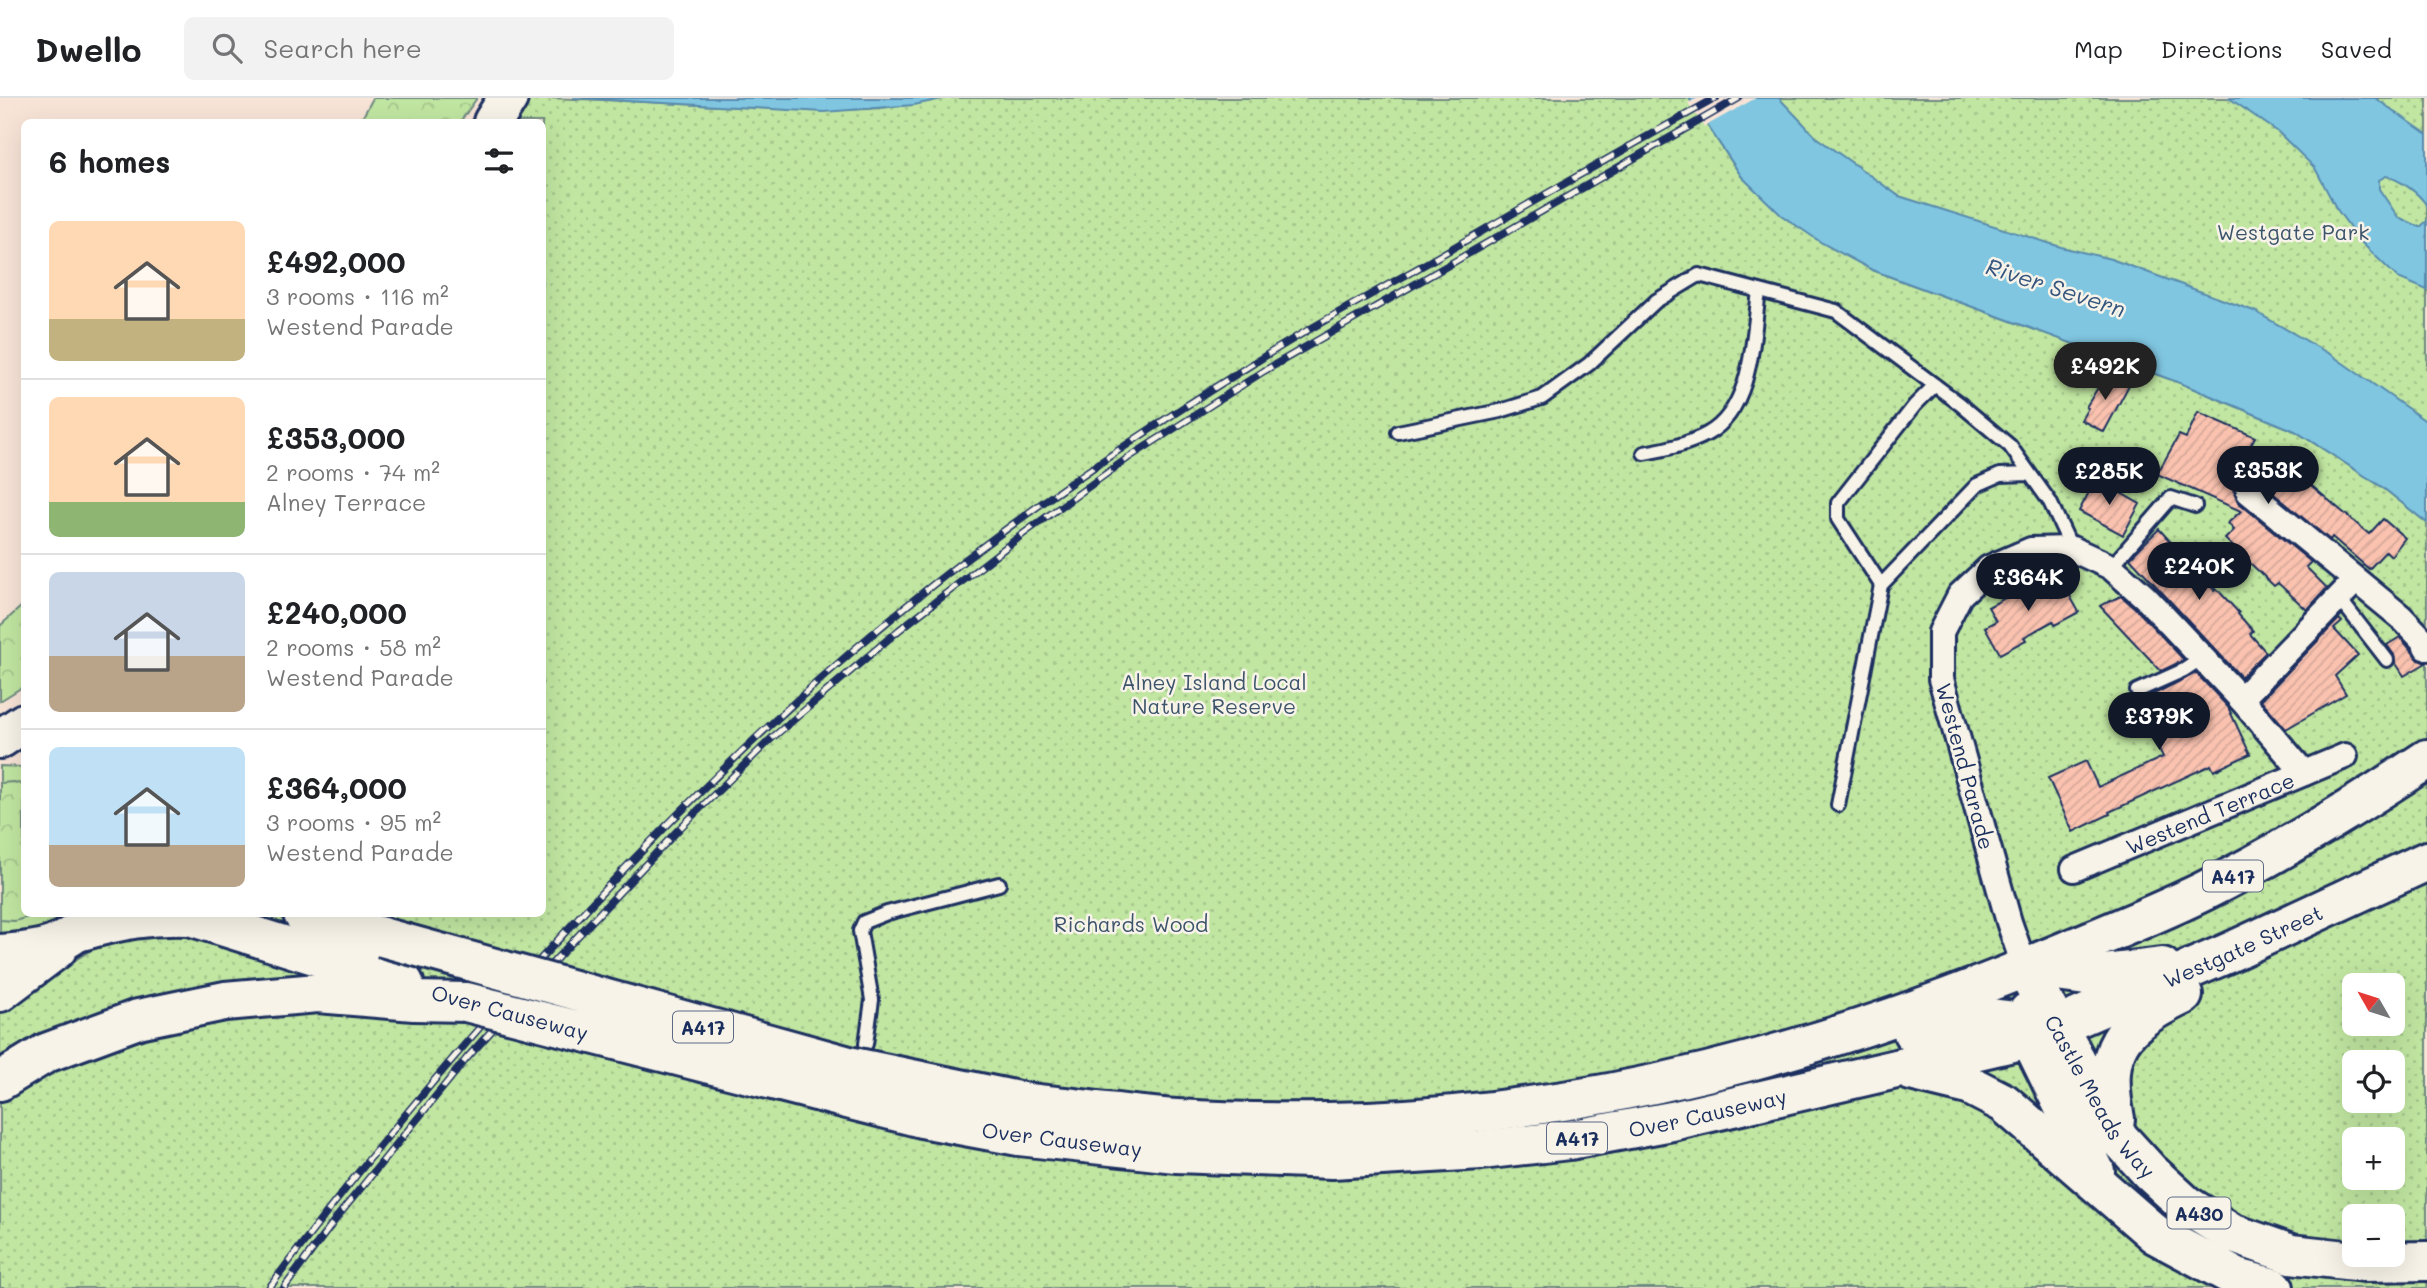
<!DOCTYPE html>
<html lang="en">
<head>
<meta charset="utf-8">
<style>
  body { margin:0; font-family:Mali,sans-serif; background:#f2f2f2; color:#202124; height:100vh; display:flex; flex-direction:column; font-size:26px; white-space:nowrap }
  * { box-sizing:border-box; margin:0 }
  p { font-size:23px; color:#757577 }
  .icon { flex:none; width:38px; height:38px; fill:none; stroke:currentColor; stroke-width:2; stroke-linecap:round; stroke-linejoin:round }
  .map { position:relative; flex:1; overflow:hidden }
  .drawer { position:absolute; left:21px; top:21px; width:525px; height:798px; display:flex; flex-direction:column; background:#fff; border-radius:10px; box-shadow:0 7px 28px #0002 }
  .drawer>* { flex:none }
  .needle { width:46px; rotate:309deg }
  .fabs { position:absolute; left:2342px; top:875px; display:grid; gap:14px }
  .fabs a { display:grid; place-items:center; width:63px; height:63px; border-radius:10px; background:#fff; box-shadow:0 7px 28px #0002; font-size:35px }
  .price { position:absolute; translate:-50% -60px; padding:0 16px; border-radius:24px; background:#111827; color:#fff; font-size:23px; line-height:46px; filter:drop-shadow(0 2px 4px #0008) }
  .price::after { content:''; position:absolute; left:50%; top:42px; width:21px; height:16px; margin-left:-10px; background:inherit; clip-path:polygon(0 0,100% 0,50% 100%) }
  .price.on { background:#222; color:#fff }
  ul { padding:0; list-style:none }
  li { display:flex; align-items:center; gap:21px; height:175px; padding:0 28px }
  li+li { border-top:2px solid #e0e0e0 }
  li span { display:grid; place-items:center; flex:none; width:196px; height:140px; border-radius:10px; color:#555 }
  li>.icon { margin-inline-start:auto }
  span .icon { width:84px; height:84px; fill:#fffc; stroke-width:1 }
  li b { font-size:30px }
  h2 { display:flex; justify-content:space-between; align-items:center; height:84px; padding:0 28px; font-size:30px }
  header { display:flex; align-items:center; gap:42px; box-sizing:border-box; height:98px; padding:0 35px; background:#fff; border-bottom:2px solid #e0e0e0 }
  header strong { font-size:33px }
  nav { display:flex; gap:38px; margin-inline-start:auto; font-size:24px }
  .search { width:490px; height:63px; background:#f2f2f2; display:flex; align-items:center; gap:18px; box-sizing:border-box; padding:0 24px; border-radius:10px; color:#757577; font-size:26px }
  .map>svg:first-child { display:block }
</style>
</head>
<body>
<header>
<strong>Dwello</strong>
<div class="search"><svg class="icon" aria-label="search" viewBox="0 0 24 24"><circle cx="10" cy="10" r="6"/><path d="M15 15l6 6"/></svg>Search here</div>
<nav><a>Map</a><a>Directions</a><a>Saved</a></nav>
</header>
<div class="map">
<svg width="2427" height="1190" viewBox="0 0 2427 1190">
  <defs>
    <pattern id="forest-crowns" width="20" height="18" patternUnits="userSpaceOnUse" patternTransform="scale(1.75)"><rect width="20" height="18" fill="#c1e6a1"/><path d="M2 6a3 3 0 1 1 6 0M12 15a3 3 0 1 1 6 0" fill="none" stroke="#a5c68d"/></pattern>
    <pattern id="park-dots" width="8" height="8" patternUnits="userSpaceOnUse" patternTransform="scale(1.75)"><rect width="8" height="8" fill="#c1e6a1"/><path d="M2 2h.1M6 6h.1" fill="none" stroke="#a5c68d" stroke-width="1.8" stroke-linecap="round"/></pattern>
    <pattern id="building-hatch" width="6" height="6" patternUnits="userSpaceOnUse" patternTransform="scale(1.75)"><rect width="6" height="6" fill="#fac2af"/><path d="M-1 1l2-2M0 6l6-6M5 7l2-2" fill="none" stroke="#d6a799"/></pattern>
  </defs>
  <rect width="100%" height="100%" fill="#f8e4d7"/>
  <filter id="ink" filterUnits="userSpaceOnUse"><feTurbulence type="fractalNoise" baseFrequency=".0143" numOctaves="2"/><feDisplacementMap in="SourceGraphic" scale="14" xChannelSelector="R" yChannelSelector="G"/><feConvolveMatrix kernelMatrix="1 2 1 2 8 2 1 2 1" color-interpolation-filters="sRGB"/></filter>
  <g filter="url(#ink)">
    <path fill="#c1e6a1" stroke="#6e8a80" stroke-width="2" d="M0,668L24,669V816H62C46,831 25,835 4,837H0Z"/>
    <path fill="url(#forest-crowns)" stroke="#6e8a80" stroke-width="2" d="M373,0H477L460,24H360Z
      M24,506V588L0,603V528Z
      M14,684L24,687V816H38L15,823L0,822V685Z"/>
    <path fill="url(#park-dots)" stroke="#6e8a80" stroke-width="2" fill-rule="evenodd" d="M526,0C597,0 668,6 739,9C808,13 877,16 946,0H1689L1742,79L1872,172L2180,285L2295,333L2382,389L2427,425V1190H0V911L22,895L109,841L117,816H542V24H510ZM2354,887H2392V926H2354ZM2354,964H2392V1003H2354ZM2354,1041H2392V1080H2354ZM2354,1118H2392V1157H2354Z
      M1750,0H2427V375L1856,116Z"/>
    <path fill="#80c6e1" stroke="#588aad" stroke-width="2" d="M573,0H946L914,7L824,14Z
      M1689,0H1779L1817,40L1899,98L2061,149L2111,161L2254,213L2333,258L2427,324V425L2382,389L2295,333L2180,285L1872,172L1822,145L1781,117L1742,79Z
      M2229,0H2375L2427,36V108C2419,95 2401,82 2386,78L2379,82V91L2398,119L2420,129L2427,123V192L2398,180L2360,143L2336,110L2315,70L2278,34Z"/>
    <path fill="#f8e4d7" d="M1698,0H1756L1704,29L1688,5Z"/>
    <path fill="url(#building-hatch)" stroke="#1b2f5e" stroke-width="2" d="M2107,275L2129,287L2104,334L2081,322L2088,310L2086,309Z
      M2198,314L2255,339L2251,346L2277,369L2282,363L2369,436L2383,421L2405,440L2391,458L2386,453L2369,471L2332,439L2330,442L2258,383L2251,379L2238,384L2234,392L2239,405L2311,464L2306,469L2327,490L2307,512L2278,485L2274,488L2225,441L2234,432L2228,425L2241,413L2157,376L2179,337L2186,340Z
      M2096,381L2140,406L2123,437L2079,413Z
      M2159,431L2214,492L2216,490L2239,515L2238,516L2253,533L2250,536L2266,554L2241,579L2130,460Z
      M2047,478L2056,494L2065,489L2079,514L2055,527L2053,523L2024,539L2026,542L2000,556L1985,529L1996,523L1988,509Z
      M2121,498L2135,510L2184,562L2161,573L2100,508Z
      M2339,521L2342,524L2334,531L2358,557L2335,578L2346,596L2286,631L2261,602Z
      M2400,539L2419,562L2426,565L2404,578L2395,564L2394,557L2387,547Z
      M2196,575L2228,609L2250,656L2214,673L2211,667L2109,714L2110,716L2073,734L2048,680L2086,663L2098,689L2163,659L2136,605Z"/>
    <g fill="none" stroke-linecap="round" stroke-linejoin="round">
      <g stroke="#1b2f5e" stroke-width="18">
        <path id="lane" d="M1398,334L1500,313L1542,300L1589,266L1656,203L1699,177L1836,213L1960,306L2010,348L2050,404L2072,451
          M1644,355C1666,351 1687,347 1707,336C1753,311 1753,238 1759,193
          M2111,469L2171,400L2195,408
          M1881,487L1838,421V405L1915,307L1935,287
          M2339,500L2387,562
          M2137,593L2184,572L2202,560
          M1838,707L1881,487L1977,387L2000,377L2030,376
          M866,946L872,902L860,833L864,824L887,815L999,786"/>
      </g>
      <g stroke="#1b2f5e" stroke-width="30">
        <g id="street">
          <path d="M2249,394L2401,519L2422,541L2427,550"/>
          <path d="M2241,601L2355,483"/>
          <path id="s1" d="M2074,771L2345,658"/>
          <path d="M2025,870L2009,824L1941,581V534L1960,497L1989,470L2031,452L2072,451L2111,469L2145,499L2241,601L2304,675"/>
        </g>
      </g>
      <g stroke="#1b2f5e" stroke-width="44">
        <g id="primary">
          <path d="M303,816L382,839"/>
          <path d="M81,833C119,822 150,816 190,818L404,885"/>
          <path id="s2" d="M2025,870L2119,1040L2150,1074L2186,1107L2231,1135L2291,1156L2364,1164L2427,1163"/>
          <path d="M2027,870L2086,878L2162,869"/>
          <path d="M2028,914L2030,940L2095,1073"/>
          <path d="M1913,935L1982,919L2050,927"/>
          <path d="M1911,973L1969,987L2004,1005L2155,1136L2237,1180L2274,1190"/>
          <path d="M0,983L46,955L138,921L225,903L318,895L414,903L466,904"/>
          <path d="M1028,1005C1078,1010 1126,1017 1176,1021C1240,1025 1304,1025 1368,1023C1600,1013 1820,954 2034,866C2091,842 2149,820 2204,793C2282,754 2355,709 2427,661"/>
          <path d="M2115,1021C2101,950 2120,927 2183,897"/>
          <path id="s3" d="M1019,1038L1176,1055L1332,1061L1481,1052L1569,1042L1672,1023L2030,940L2228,855L2427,763"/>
        </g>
      </g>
      <g stroke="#1b2f5e" stroke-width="44">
        <path id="highway" d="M493,24L508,0
          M0,641L24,625
          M0,856C43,853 67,849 95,816
          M0,894L57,851"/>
      </g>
      <use href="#lane" stroke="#f7f3e8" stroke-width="12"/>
      <use href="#street" stroke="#f7f3e8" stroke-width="24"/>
      <use href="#primary" stroke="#f7f3e8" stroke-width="38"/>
      <use href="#highway" stroke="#f7f3e8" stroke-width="38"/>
      <g stroke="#1b2f5e" stroke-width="8">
        <path id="rail" d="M269,1190C370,1055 478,927 593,804C704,686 820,574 948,475C1046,399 1149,330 1254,265C1310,229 1369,198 1427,165C1523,109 1619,54 1716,0
          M284,1190L338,1118L467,960L558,859L680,730L772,640L899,532L1023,436L1128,360L1264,273L1739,0"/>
      </g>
      <use href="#rail" stroke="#f7f3e8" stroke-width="5" stroke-dasharray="16" stroke-linecap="butt"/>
      <g stroke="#1b2f5e" stroke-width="44" stroke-linecap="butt">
        <path id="primary-bridge" d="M382,839L849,968L1028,1005
          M466,904L922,1020L1019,1038"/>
      </g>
      <use href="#primary-bridge" stroke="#f7f3e8" stroke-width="38"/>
    </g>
  </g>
  <g text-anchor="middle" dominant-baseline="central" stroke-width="5" stroke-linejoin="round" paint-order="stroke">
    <g fill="#f7f3e8" stroke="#5d6a87" stroke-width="2">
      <rect x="2203" y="762.5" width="60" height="31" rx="5"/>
      <rect x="673" y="913.5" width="60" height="31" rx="5"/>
      <rect x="1547" y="1024.5" width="60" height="31" rx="5"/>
      <rect x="2167.5" y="1099.5" width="63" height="31" rx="5"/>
    </g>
    <g font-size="19" font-weight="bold" fill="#1b2f5e">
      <text x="2233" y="778">A417</text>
      <text x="703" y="929">A417</text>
      <text x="1577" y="1040">A417</text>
      <text x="2199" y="1115">A430</text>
    </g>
    <g font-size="21" fill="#3c546b" stroke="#f7f3e8">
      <text x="2293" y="133">Westgate Park</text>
      <text x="1214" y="583">Alney Island Local<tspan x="1214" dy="24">Nature Reserve</tspan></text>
      <text x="1131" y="825">Richards Wood</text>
    </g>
    <g font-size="21" fill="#1b2f5e" stroke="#f7f3e8">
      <text transform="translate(1966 668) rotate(75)">Westend Parade</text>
      <text stroke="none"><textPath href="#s1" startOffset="147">Westend Terrace</textPath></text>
      <text stroke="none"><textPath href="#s3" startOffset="1256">Westgate Street</textPath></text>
      <text transform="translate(510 914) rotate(15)">Over Causeway</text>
      <text stroke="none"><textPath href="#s2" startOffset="149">Castle Meads Way</textPath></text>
      <text stroke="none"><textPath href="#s3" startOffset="693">Over Causeway</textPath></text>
      <text transform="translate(1062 1041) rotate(7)">Over Causeway</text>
    </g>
    <g font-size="23" font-style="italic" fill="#34557f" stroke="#f7f3e8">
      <text transform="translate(2056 189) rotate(18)">River Severn</text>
    </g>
  </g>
</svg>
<div class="fabs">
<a><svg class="needle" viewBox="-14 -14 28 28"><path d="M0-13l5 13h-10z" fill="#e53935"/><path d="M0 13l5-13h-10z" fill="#757577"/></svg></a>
<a><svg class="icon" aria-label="locate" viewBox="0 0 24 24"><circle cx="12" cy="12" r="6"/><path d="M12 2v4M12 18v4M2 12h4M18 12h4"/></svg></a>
<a>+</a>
<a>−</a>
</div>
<b class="price on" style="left:2105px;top:304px">£492K</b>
<b class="price" style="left:2268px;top:408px">£353K</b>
<b class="price" style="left:2109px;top:409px">£285K</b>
<b class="price" style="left:2199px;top:504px">£240K</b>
<b class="price" style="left:2028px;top:515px">£364K</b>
<b class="price" style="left:2159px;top:654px">£379K</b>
<section class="drawer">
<h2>6 homes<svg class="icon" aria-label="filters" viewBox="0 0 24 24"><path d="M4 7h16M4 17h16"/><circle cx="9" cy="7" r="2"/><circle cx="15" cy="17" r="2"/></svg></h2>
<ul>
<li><span style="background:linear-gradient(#ffd9b3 70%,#c2b280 0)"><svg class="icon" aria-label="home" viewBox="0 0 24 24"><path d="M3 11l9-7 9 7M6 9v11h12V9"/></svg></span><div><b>£492,000</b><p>3 rooms · 116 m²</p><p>Westend Parade</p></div></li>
<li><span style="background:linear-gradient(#ffd9b3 75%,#8fb573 0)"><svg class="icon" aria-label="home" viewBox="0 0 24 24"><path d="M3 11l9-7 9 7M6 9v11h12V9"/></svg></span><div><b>£353,000</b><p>2 rooms · 74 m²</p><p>Alney Terrace</p></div></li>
<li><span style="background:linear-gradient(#c9d6e8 60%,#b9a48a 0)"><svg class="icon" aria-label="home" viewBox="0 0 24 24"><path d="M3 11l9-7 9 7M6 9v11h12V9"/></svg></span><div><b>£240,000</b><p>2 rooms · 58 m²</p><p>Westend Parade</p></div></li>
<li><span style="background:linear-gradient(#bfe0f5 70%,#b9a48a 0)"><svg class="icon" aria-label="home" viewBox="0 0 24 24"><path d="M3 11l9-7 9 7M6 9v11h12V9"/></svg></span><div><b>£364,000</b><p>3 rooms · 95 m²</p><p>Westend Parade</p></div></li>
</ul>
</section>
</div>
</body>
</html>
